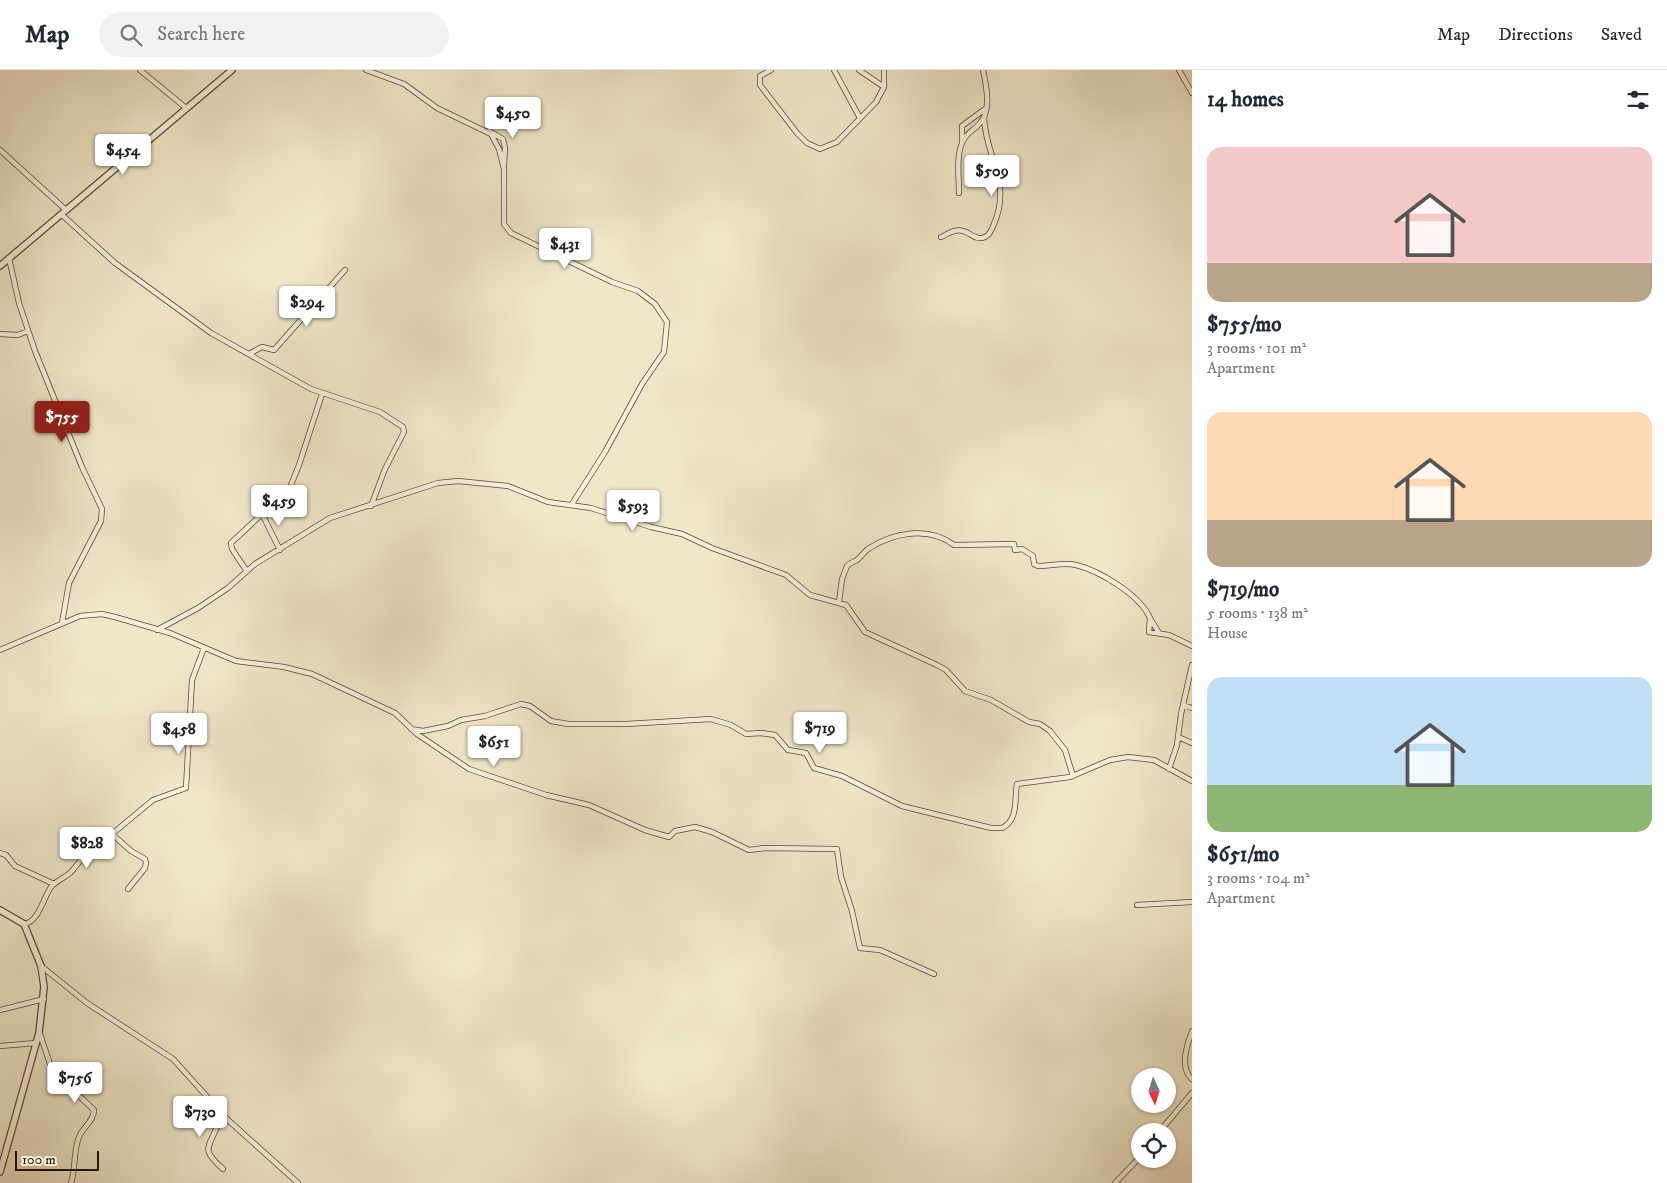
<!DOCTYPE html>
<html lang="en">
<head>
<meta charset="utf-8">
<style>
  body { margin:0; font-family:"IM FELL DW Pica",serif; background:#f2f2f3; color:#1f2937; height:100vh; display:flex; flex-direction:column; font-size:19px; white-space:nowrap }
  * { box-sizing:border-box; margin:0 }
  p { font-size:16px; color:#747a83 }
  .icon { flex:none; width:28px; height:28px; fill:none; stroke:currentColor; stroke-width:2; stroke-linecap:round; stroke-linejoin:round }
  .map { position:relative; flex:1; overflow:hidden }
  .panel { display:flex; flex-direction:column; background:#fff; width:475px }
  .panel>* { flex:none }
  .needle { width:32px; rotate:176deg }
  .buttons { position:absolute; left:1131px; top:998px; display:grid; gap:10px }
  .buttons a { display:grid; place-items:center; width:45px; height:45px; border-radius:50%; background:#fff; box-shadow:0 1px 4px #0004; font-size:25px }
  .scale { position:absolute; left:15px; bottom:12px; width:84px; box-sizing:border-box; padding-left:5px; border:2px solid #2a1600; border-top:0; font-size:14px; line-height:18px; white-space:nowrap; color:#2a1600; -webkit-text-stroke:4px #f5efdc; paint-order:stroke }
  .price { position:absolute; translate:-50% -42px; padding:0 11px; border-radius:5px; background:#fff; color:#222; font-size:16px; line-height:32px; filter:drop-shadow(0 1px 2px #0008) }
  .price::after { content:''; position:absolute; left:50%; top:30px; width:15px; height:11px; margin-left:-8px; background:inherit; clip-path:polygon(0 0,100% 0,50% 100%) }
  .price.current { background:#8f2418; color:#fff }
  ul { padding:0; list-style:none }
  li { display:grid; align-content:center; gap:10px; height:265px; padding:0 15px }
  li span { display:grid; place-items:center; height:155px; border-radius:15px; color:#555 }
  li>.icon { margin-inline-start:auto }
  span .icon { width:90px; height:90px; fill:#fffc; stroke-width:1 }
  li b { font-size:21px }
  h2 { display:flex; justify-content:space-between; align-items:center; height:60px; padding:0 15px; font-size:21px }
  header { display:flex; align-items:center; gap:30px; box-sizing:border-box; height:70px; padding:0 25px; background:#fff; border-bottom:1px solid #e0e1e3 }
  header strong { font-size:24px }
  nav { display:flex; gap:28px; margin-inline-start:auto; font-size:18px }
  .search { width:350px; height:45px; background:#f2f2f3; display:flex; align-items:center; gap:12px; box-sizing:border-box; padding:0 18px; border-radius:28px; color:#747a83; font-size:19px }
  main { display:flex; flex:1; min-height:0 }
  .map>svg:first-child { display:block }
</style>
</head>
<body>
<header>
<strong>Map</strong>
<div class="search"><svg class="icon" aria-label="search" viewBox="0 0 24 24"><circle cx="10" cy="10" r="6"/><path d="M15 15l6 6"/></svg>Search here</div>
<nav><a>Map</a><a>Directions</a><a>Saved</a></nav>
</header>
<main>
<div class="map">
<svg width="1192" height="1113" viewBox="0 0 1192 1113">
  <rect width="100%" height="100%" fill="#f0e7c9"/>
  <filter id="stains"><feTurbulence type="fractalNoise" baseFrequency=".004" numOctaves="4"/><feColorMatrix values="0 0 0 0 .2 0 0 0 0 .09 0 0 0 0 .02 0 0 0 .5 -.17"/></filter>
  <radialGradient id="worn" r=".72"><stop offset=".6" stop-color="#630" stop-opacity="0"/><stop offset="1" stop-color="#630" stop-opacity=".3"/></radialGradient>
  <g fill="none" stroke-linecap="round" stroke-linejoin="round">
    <g stroke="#5c4a32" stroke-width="6">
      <path id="minor" d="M140,0L186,38
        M366,0L404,14L437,38L491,64L499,79L504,99V154L511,163L612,212L638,221L655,234L667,252L664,282L642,314L605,382L572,434
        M771,0L760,6V15L797,63L807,73L820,79L837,72L876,32L884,17V0
        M834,0L860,48
        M859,0L884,17
        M1179,0L1192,23
        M489,61L503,69L505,78L504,95
        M962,72V56L985,39
        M0,80L66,140
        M959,123C959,107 956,88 962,73C968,60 973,62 980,53C992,41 986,14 983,0
        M61,144L115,193L211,263L311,319L380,342L403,357L404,362L385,399L371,436
        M941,167C948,164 956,158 963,161C971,163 976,171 985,167C990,165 992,159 994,154C1012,112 986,89 984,48
        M9,188L19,233L35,281L82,397L102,439L101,451L69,513L62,553
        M0,264L18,265L28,261
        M249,284L262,277L274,280L345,200
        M262,444L280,480
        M246,500L232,479L231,473L262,444L285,430L299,395L322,324
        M839,532L842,509L847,496C850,493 853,492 857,490C861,487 864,482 868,479C894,462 929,456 954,475L1014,474L1015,480L1022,479L1033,486L1034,494L1038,496C1050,496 1064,492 1076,495C1100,501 1140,525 1150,548L1149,562L1169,565L1192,576
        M1151,550L1159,563
        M157,560L198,538L228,518L255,494L330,448L438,413L458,411L508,416L548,432L591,438L651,457L682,464L712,478L786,505L810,525L846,535L865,562L937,595L946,600L965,621L991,630L1029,652L1040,654L1050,661L1065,680L1073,706
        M0,580L80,546L102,544L115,547L170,563L236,591L284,597L312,604L395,643L417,664L469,699L546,725L589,735L645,760L669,767L675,761L695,757L712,762L749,780L765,778L837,779L841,807L852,841L860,878L880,880L934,904
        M1183,635L1192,638
        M411,659L423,661L448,656L461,650L485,646L521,634L530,636L551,651L568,654H626L711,649L731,655L746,664L761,663L775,665L788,680L806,683L814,698L842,706L902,736L991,758H1002C1019,750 1014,729 1017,714L1070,707L1110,690L1128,687L1154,690L1192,711
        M1178,667L1192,673
        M1169,699L1177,675L1181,644L1192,595
        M112,764L153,730L186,718L192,610L204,578
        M0,783L6,785L15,796L54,814
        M1137,835L1192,832
        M24,854C39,852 43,828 51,817C56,811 64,808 70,803C82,792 94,763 112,764L131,781L145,789L146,793L145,798L128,819
        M41,896L87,933L173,989L228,1050L298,1113
        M0,940L44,929
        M1192,961C1187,975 1179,998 1192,1009
        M40,964L52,1000L94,1040C94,1051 83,1057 79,1067C73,1082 76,1098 71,1113
        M0,976L36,973
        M206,1026L217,1057C207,1080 202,1080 223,1099
        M1160,1061L1192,1023
        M1115,1113L1140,1087"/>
    </g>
    <g stroke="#5c4a32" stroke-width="8">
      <path id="tertiary" d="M0,196L232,0
        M0,840L24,854L41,896L44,917L39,963L0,1102"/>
    </g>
    <use href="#minor" stroke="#f5efdc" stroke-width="4.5"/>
    <use href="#tertiary" stroke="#f5efdc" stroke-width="5.5"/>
  </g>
  <rect width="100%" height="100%" filter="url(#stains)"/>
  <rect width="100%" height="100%" fill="url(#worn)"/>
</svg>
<div class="buttons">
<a><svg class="needle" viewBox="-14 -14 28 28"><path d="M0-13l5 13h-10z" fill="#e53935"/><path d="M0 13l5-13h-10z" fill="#747a83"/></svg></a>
<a><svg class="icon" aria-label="locate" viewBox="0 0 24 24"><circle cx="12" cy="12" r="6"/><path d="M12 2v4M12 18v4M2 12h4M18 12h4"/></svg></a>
</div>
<div class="scale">100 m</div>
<b class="price" style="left:513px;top:69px">$450</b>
<b class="price" style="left:123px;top:106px">$454</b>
<b class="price" style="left:992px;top:127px">$509</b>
<b class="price" style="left:565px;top:200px">$431</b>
<b class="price" style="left:307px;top:258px">$294</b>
<b class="price current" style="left:62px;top:373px">$755</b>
<b class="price" style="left:279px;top:457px">$459</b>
<b class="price" style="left:633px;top:462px">$593</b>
<b class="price" style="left:820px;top:684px">$719</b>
<b class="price" style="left:179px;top:685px">$458</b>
<b class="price" style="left:494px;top:698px">$651</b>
<b class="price" style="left:87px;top:799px">$828</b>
<b class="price" style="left:75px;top:1034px">$756</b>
<b class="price" style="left:200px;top:1068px">$730</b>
</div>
<section class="panel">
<h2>14 homes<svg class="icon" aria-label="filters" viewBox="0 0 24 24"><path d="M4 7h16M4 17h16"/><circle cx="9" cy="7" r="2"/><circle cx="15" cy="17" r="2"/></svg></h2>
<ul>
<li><span style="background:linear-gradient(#f6c9c9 75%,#b9a48a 0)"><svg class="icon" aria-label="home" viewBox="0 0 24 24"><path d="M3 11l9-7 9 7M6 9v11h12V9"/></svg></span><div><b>$755/mo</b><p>3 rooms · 101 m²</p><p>Apartment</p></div></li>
<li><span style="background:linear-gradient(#ffd9b3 70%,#b9a48a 0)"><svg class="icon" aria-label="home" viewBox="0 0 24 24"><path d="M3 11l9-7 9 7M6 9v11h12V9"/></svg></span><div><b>$719/mo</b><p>5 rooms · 138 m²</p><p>House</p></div></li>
<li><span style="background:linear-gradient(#bfe0f5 70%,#8fb573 0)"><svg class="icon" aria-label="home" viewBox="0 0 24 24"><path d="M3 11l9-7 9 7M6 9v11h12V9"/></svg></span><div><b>$651/mo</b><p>3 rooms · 104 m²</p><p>Apartment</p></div></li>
</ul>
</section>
</main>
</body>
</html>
